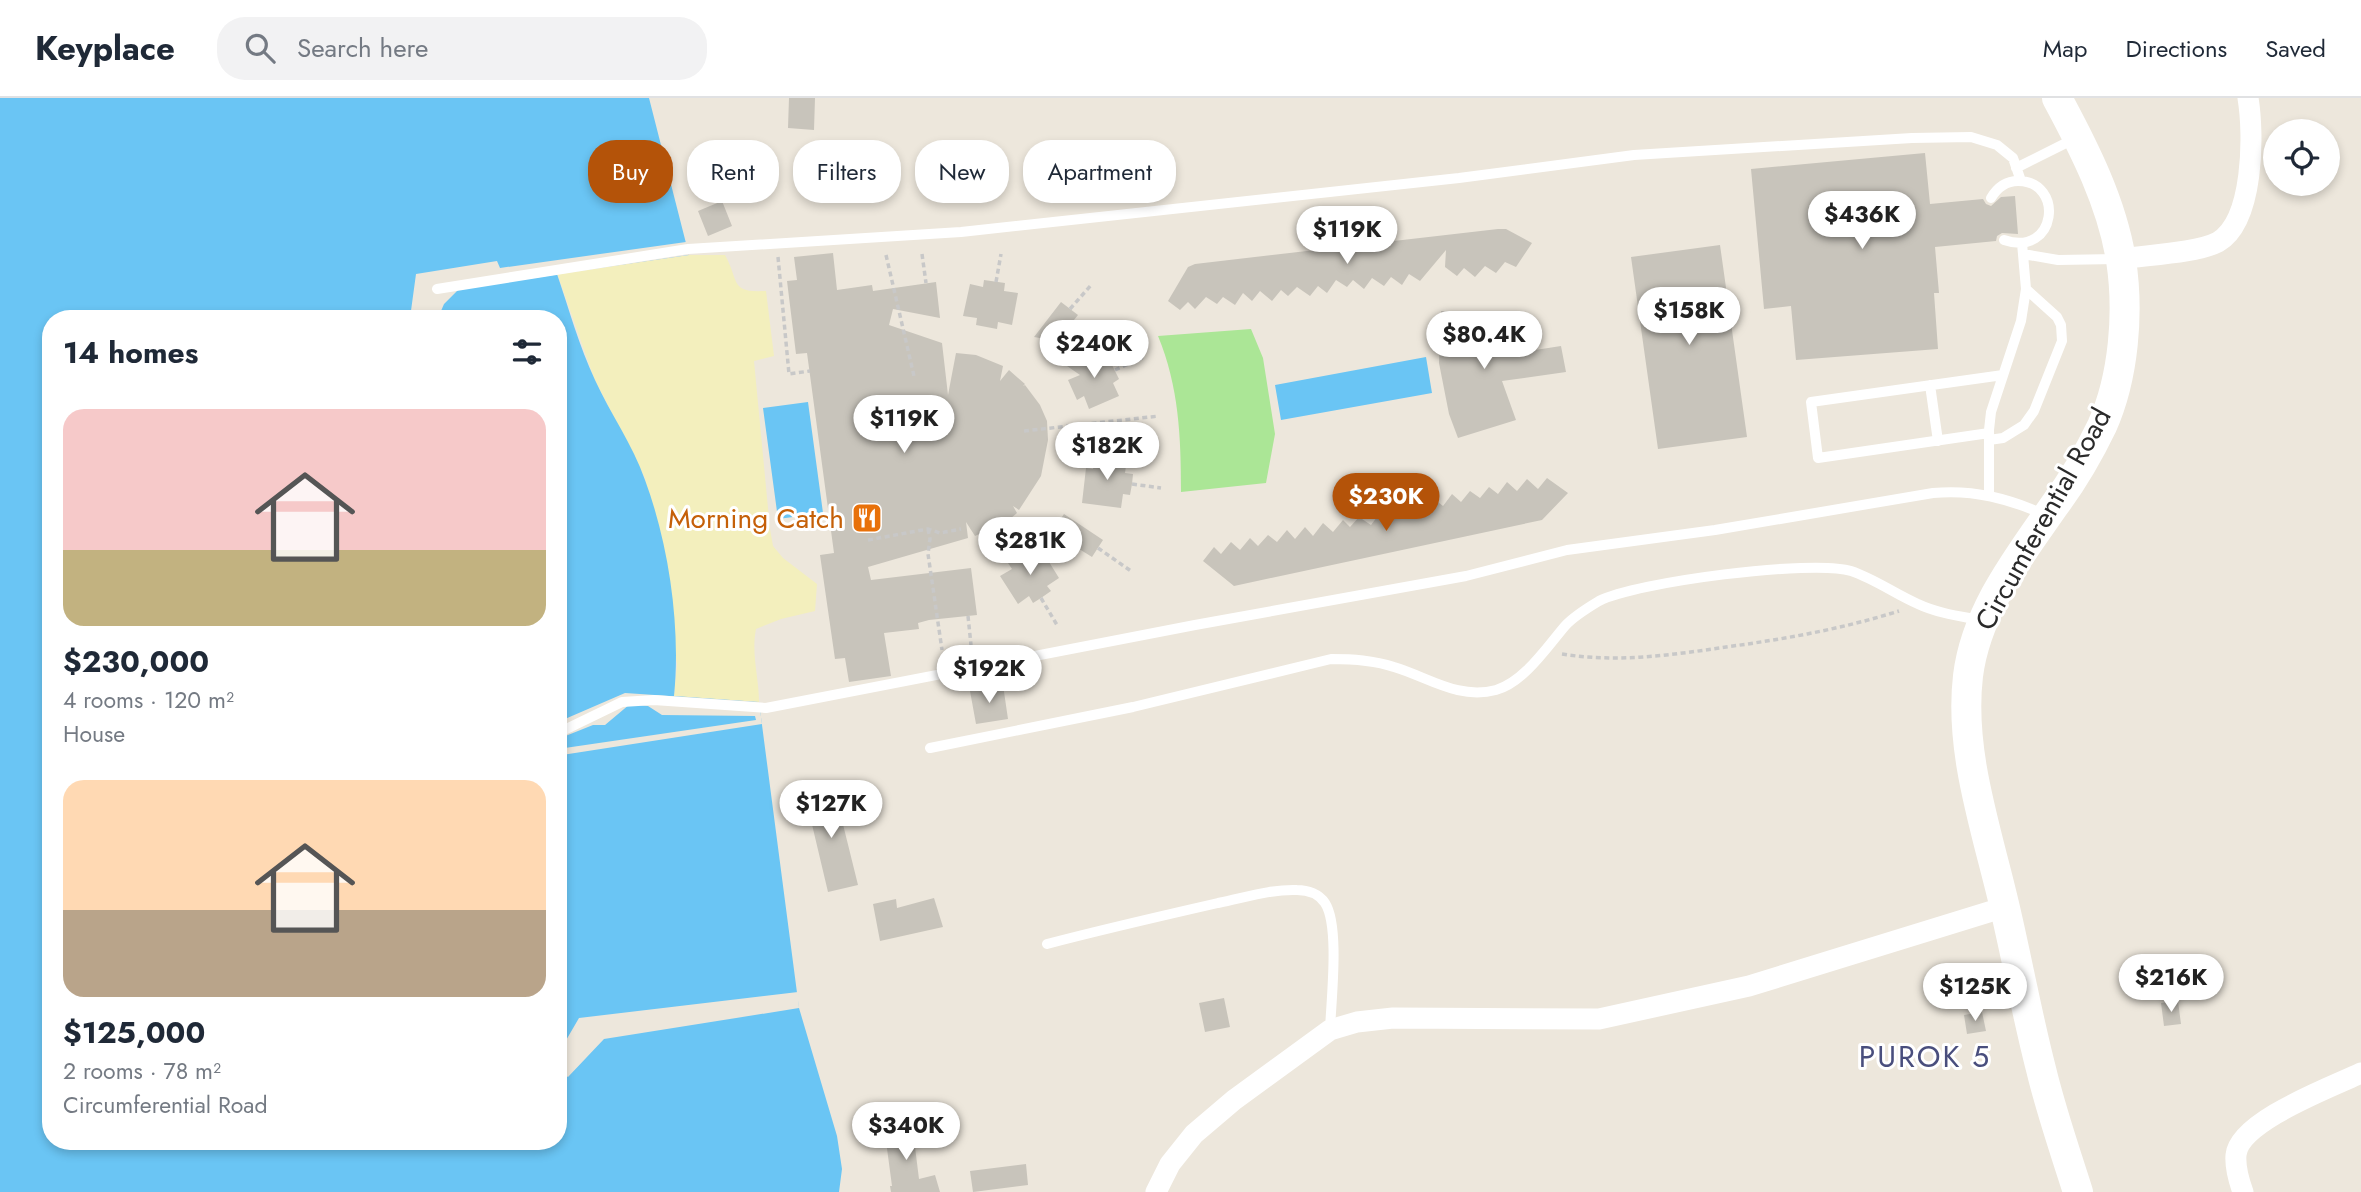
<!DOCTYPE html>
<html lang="en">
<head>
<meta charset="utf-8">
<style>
  body { margin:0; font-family:Jost,sans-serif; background:#f2f2f3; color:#1f2937; height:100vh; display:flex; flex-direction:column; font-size:26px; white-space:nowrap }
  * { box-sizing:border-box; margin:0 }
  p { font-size:23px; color:#747a83 }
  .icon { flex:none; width:38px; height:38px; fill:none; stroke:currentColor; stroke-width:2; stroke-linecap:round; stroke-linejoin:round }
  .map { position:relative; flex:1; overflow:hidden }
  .sheet { position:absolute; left:42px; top:212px; width:525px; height:840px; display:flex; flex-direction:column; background:#fff; border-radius:28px; box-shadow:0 4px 10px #0003 }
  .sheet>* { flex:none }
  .guide { position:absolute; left:588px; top:42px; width:665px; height:63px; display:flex; gap:14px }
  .fabs { position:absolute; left:2263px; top:21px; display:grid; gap:14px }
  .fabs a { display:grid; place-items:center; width:77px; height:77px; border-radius:50%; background:#fff; box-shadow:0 4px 10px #0003; font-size:35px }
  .price { position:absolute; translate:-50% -60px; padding:0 16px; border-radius:24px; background:#fff; color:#222; font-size:23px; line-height:46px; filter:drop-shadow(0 2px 4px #0008) }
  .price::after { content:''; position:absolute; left:50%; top:42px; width:21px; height:16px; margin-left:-10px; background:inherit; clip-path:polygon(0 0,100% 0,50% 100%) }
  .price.active { background:#b45309; color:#fff }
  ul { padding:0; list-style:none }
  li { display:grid; align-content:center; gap:14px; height:371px; padding:0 21px }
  li span { display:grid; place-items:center; height:217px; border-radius:21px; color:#555 }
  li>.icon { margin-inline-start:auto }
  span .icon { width:126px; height:126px; fill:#fffc; stroke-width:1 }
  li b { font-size:30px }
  h2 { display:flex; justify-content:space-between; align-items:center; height:84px; padding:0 21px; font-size:30px }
  .tag { padding:0 24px; border-radius:28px; background:#fff; box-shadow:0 4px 10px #0003; font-size:24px; line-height:63px }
  .tag.active { background:#b45309; color:#fff }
  header { display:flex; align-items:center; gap:42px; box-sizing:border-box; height:98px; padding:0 35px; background:#fff; border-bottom:2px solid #e0e1e3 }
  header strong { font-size:33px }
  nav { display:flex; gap:38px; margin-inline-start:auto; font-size:24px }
  .search { width:490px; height:63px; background:#f2f2f3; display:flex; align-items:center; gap:18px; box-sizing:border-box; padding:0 24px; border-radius:28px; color:#747a83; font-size:26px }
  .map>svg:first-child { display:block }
</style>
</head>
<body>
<header>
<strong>Keyplace</strong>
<div class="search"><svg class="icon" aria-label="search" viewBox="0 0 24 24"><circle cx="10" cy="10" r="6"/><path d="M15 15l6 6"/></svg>Search here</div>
<nav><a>Map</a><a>Directions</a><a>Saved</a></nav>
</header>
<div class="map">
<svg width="2361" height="1094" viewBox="0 0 2361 1094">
  <rect width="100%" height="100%" fill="#ede7dc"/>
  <path fill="#abe696" d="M1251,231L1263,260L1275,336L1266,385L1181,394C1181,339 1179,289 1158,238Z"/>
  <path fill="#f3efbd" d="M689,157H725C740,184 729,195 766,193L774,258L754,263L770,431L773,448L783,460L817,486L815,513L781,521L756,531C751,556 759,579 759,604L674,598L677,566L645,380L594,280L557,175Z"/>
  <path fill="#6ac5f4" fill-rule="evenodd" d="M0,0H649L689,157L557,176C569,211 579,248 595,282C610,315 633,347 645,382C669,447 681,529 674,598L759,604L799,910L837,1038L842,1071L839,1094H0ZM51,220H558V1043H51Z
    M1426,259L1432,295L1281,322L1275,287Z
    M808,304L823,415L778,421L763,310Z"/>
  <path fill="#ede7dc" d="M686,144L689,157L459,191L444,206L438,220H410L416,176L497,163L500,170Z
    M625,595L759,604L762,626L562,657V664H558V651L756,622L755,618L662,617L648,608L630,606L605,627H593L558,641V624Z
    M798,894L799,910L604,941L568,979L558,972V956L579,920Z"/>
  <path fill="#c8c4bb" d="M789,0H815L814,32L788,30Z
    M724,44L733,78L703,87L693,53Z
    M1925,55L1930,106L1983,101L1986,106L1991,108L2001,99L2015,98L2018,136L2002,135L1997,138L1996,143L1935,149L1939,195H1934L1938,251L1796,262L1791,208L1764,211L1751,71Z
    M996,62L998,88L970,90L968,68H978L977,63Z
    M722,103L732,128L708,138L698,113Z
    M1498,131H1506L1532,145L1516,169L1505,164L1496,175L1485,168L1475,179L1464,170L1457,178L1445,169L1446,152L1420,183L1409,176L1402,187L1391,179L1384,188L1372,180L1364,191L1353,182L1347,189L1336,182L1327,195L1318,188L1310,198L1297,189L1288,198L1281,192L1272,203L1260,193L1252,203L1243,195L1235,207L1223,199L1217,206L1206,199L1195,211L1188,204L1180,212L1168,203L1188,169L1195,166Z
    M1720,147L1747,339L1658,351L1631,159Z
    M833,155L837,192L872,187L873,193L936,184L940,220L893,211L889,227L942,245L948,297L956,255L976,257L1003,268L1000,283L1009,272L1025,286L1023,288L1025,287L1040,307L1047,323L1048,342L1041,378L1019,412L1013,408L1017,415L1010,421L975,438L966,424L968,440L868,469L871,482L971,470L977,517L929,522L918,525L919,531L884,535L891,578L849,584L845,560L835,561L820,457L834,455L807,255L796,256L787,183L797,182L794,159Z
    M984,182L1005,185L1004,193L1018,195L1012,227L998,224L997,231L976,227L977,220L963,218L970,186L983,189Z
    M1061,204L1078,217L1057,243L1034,239Z
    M1441,213L1498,216V258L1561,248L1566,274L1502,283L1516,322L1458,340L1449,316L1439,265Z
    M1098,253L1104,266L1110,263L1119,281L1113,285L1119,298L1089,311L1084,298L1077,302L1068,282L1080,277L1067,268Z
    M1095,358L1127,361L1125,375L1133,376L1132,386L1130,397L1123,396L1121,410L1082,405L1086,370L1093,371Z
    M1547,380L1568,395L1542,422L1234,488L1203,463L1214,449L1221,456L1231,444L1240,452L1250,440L1258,448L1268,437L1277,444L1287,432L1295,441L1305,429L1313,438L1323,425L1333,434L1343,422L1350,429L1359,419L1371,427L1380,415L1386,421L1397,409L1405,416L1415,403L1425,413L1433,400L1443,408L1452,396L1461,404L1470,393L1480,400L1489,389L1498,396L1507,384L1517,393L1527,381L1538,391Z
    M1064,416L1103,442L1092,459L1052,434Z
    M1041,451L1059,480L1047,488L1051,493L1041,500L1033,505L1029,498L1018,506L1000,478L1012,471L1008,465L1026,454L1032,463Z
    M1003,587L1008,621L976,626L970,593Z
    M834,690L858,787L828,794L805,697Z
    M934,800L943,829L880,843L873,806L896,801L897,810Z
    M1224,900L1230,929L1205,934L1199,905Z
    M2178,903L2181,926L2164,928L2161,905Z
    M1982,914L1986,933L1967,936L1964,917Z
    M912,1025L919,1081L935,1077L940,1094H891L890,1088H892L884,1028Z
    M1026,1066L1028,1087L973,1094L970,1073Z"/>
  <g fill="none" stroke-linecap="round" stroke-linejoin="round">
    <path stroke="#c8c8c8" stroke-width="3.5" stroke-dasharray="5 3.5" stroke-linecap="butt" d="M922,156L926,185
      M886,157L914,278
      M778,159L789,276L810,273
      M996,184L1001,156
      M1070,211L1092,186
      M1115,272L1144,259
      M1024,333L1159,318
      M1132,386L1161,390
      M928,431L930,441L928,456L942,552
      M868,442L928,431L940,435L961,431
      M1098,450L1131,473
      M1041,500L1057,527
      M968,518L971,547
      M1562,556C1617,565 1672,557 1726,549C1785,541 1842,531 1899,513"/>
    <path stroke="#fff" stroke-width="10" d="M2016,70L2076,40
      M1991,100C1997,90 2006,83 2018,83C2065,83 2057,160 2004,142
      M2023,156L2058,162L2117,161
      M437,191L688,151L961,134L1459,80L1634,57L1912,40L1971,39L1997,47L2013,60L2021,83
      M1930,287L1938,343
      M1989,335L1818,360L1811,304L2003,277
      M1989,342L2003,340L2024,327L2034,313L2062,243L2061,227L2057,219L2026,191
      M1989,397V332L1991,314L2021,223L2026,191L2022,145
      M558,635L622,604L654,602L766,610L1195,527L1466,478L1567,452L1715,432L1933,395C1974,391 2009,401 2046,417
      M930,650L1133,609L1331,561C1353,561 1373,562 1394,569C1428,579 1458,602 1496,592C1524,584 1547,549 1565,528C1573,519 1589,509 1599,503C1635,484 1813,461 1851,473C1875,481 1895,496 1918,506C1937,515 1959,518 1980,522
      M1047,846C1104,831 1161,818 1218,805C1244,800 1271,791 1297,792C1308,792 1319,796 1325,805C1340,828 1331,903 1330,932"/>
    <path stroke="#fff" stroke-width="21" d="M2121,161C2146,157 2197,155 2218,144C2254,123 2254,36 2248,0
      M1156,1094L1170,1066L1194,1036L1234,1002L1330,932L1357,924L1393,920L1599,921L1749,888L2005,809
      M2243,1094C2239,1083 2235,1069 2236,1057C2239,1023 2332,989 2361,975"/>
    <path stroke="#fff" stroke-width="30" d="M2057,0C2084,50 2112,105 2121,162C2129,214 2124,279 2102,328C2089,355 2072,384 2054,408C2018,460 1976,513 1968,578C1959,654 1987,733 2004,806C2017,861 2027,917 2041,971C2051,1013 2065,1053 2078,1094"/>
  </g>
  <defs>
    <g id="restaurant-square" transform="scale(1.575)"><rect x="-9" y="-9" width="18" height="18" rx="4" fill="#e8710a" stroke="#fff"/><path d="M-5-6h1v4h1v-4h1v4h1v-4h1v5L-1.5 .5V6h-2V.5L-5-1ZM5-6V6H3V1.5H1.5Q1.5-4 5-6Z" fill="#fff"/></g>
  </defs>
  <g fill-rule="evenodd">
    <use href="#restaurant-square" x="867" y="420"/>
  </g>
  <g text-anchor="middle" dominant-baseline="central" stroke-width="6" stroke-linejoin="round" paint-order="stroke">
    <g font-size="28" fill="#c56008" stroke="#fff" text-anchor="end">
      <text x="844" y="420">Morning Catch</text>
    </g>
    <g font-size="28" fill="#2a2a2a" stroke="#fff">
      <text transform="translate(2043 421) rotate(-61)">Circumferential Road</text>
    </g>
    <g font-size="30" letter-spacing="2" fill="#494e7d" stroke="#fff">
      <text x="1925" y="958">PUROK 5</text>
    </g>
  </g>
</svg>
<div class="fabs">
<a><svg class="icon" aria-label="locate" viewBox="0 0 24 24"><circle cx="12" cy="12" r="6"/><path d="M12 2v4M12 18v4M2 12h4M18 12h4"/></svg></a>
</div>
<b class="price" style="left:1862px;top:153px">$436K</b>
<b class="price" style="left:1347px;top:168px">$119K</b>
<b class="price" style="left:1689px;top:249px">$158K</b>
<b class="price" style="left:1484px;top:273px">$80.4K</b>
<b class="price" style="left:1094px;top:282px">$240K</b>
<b class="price" style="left:904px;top:357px">$119K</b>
<b class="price" style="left:1107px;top:384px">$182K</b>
<b class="price active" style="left:1386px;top:435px">$230K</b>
<b class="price" style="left:1030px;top:479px">$281K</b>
<b class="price" style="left:989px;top:607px">$192K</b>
<b class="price" style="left:831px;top:742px">$127K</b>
<b class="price" style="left:2171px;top:916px">$216K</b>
<b class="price" style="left:1975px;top:925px">$125K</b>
<b class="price" style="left:906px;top:1064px">$340K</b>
<div class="guide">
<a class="tag active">Buy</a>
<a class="tag">Rent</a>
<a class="tag">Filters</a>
<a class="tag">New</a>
<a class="tag">Apartment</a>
</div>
<section class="sheet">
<h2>14 homes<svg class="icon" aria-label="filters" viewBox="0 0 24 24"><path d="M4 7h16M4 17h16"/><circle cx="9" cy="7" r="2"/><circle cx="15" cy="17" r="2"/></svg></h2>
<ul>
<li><span style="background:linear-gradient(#f6c9c9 65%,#c2b280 0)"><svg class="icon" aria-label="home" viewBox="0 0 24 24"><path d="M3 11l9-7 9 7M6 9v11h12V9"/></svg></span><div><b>$230,000</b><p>4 rooms · 120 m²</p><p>House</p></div></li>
<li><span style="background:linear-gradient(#ffd9b3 60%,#b9a48a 0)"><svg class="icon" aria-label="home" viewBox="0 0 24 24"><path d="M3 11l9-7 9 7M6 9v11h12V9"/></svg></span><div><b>$125,000</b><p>2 rooms · 78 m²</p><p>Circumferential Road</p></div></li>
</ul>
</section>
</div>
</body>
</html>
